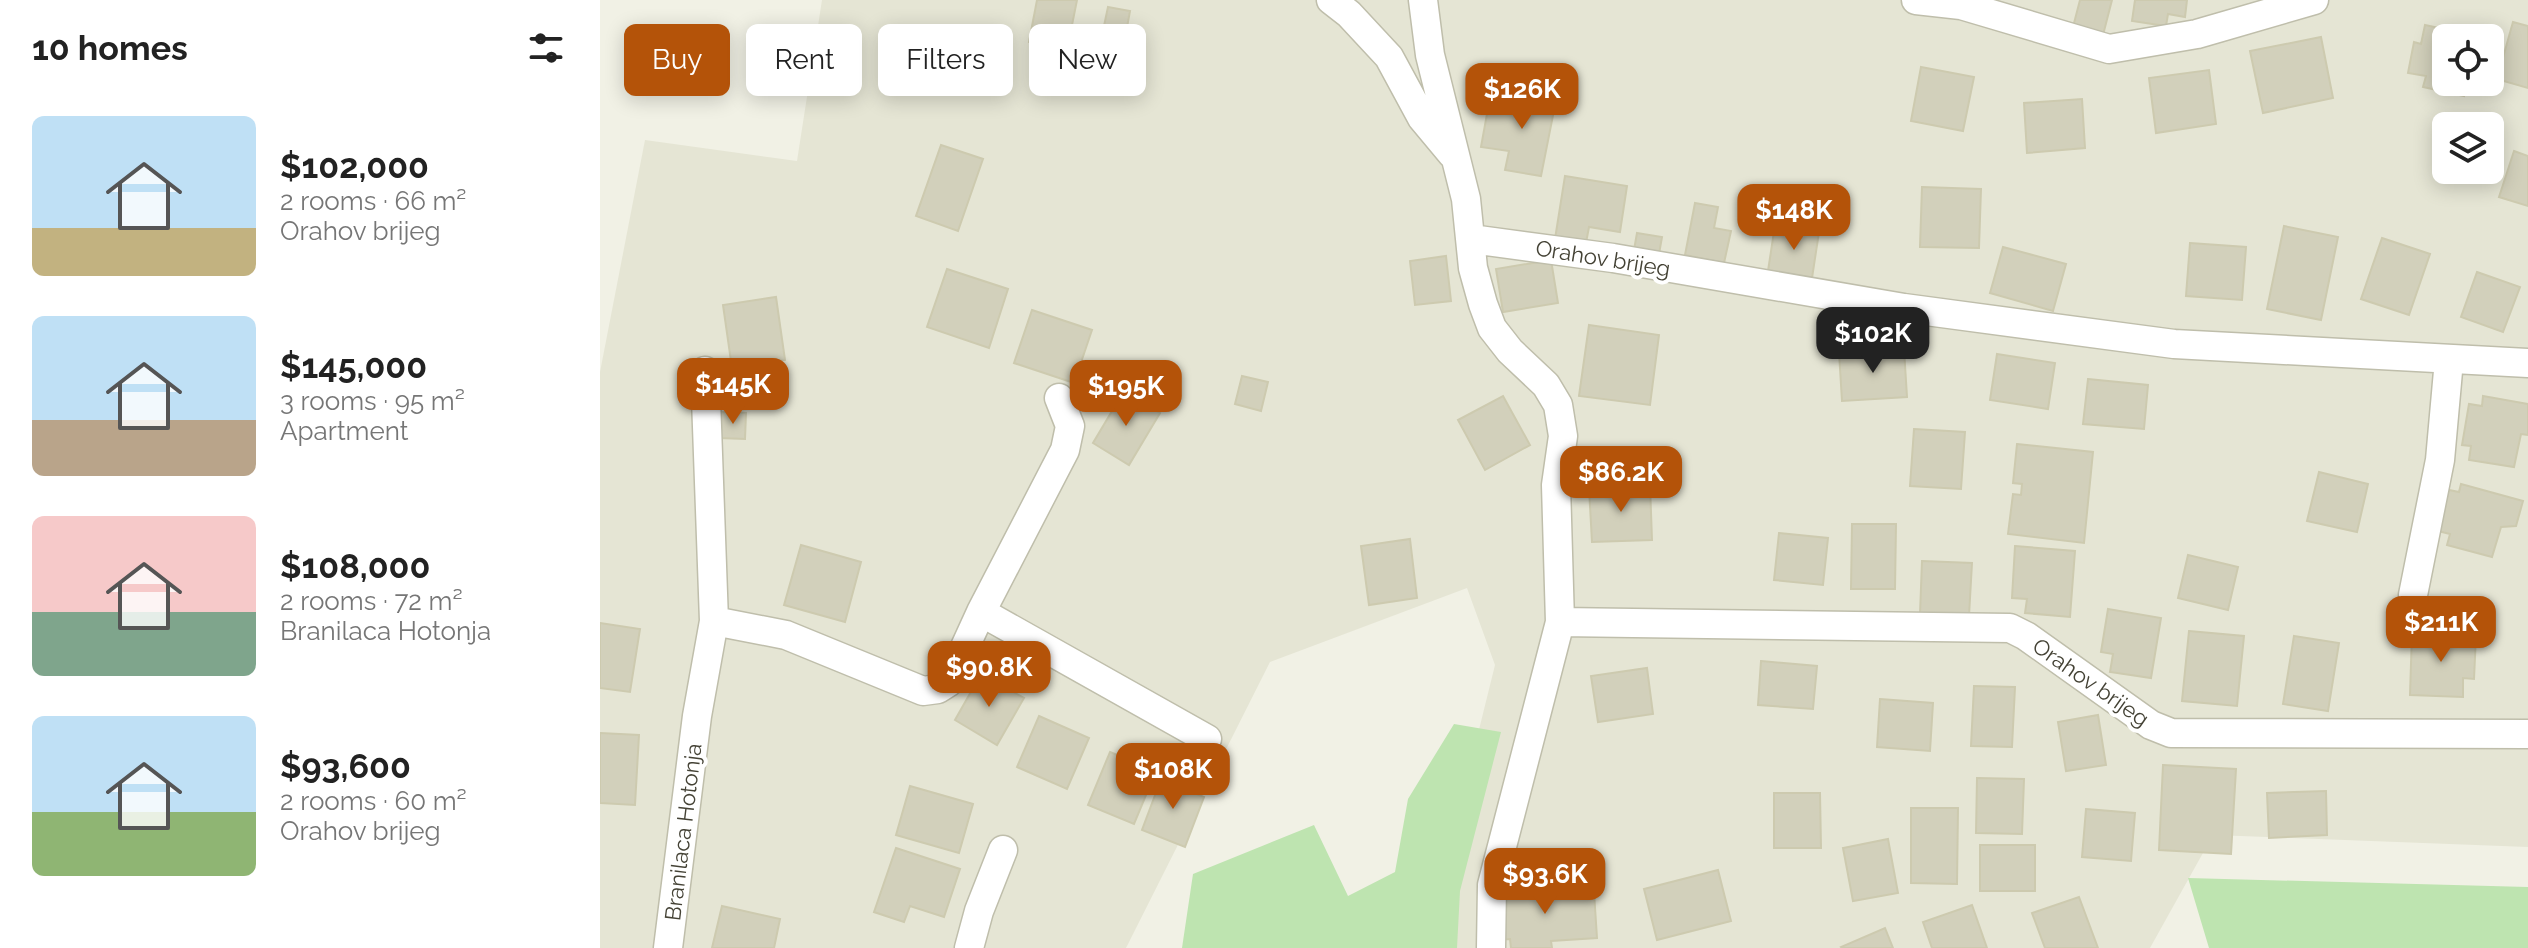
<!DOCTYPE html>
<html lang="en">
<head>
<meta charset="utf-8">
<style>
  body { margin:0; font-family:Raleway,sans-serif; background:#f6f6f6; color:#222; height:100vh; display:flex; flex-direction:column; font-size:30px; white-space:nowrap }
  * { box-sizing:border-box; margin:0 }
  p { font-size:26px; color:#767676 }
  .icon { flex:none; width:44px; height:44px; fill:none; stroke:currentColor; stroke-width:2; stroke-linecap:round; stroke-linejoin:round }
  .map { position:relative; flex:1; overflow:hidden }
  .details { display:flex; flex-direction:column; background:#fff; width:600px }
  .details>* { flex:none }
  .guide { position:absolute; left:24px; top:24px; width:760px; height:72px; display:flex; gap:16px }
  .buttons { position:absolute; left:1832px; top:24px; display:grid; gap:16px }
  .buttons a { display:grid; place-items:center; width:72px; height:72px; border-radius:12px; background:#fff; box-shadow:0 4px 20px #0003; font-size:40px }
  .price { position:absolute; translate:-50% -68px; padding:0 18px; border-radius:16px; background:#b45309; color:#fff; font-size:26px; line-height:52px; filter:drop-shadow(0 2px 4px #0008) }
  .price::after { content:''; position:absolute; left:50%; top:48px; width:24px; height:18px; margin-left:-12px; background:inherit; clip-path:polygon(0 0,100% 0,50% 100%) }
  .price.active { background:#222; color:#fff }
  ul { padding:0; list-style:none }
  li { display:flex; align-items:center; gap:24px; height:200px; padding:0 32px }
  li span { display:grid; place-items:center; flex:none; width:224px; height:160px; border-radius:12px; color:#555 }
  li>.icon { margin-inline-start:auto }
  span .icon { width:96px; height:96px; fill:#fffc; stroke-width:1 }
  li b { font-size:34px }
  h2 { display:flex; justify-content:space-between; align-items:center; height:96px; padding:0 32px; font-size:34px }
  .pill { padding:0 28px; border-radius:12px; background:#fff; box-shadow:0 4px 20px #0003; font-size:28px; line-height:72px }
  .pill.active { background:#b45309; color:#fff }
  main { display:flex; flex:1; min-height:0 }
  .map>svg:first-child { display:block }
</style>
</head>
<body>
<main>
<section class="details">
<h2>10 homes<svg class="icon" aria-label="filters" viewBox="0 0 24 24"><path d="M4 7h16M4 17h16"/><circle cx="9" cy="7" r="2"/><circle cx="15" cy="17" r="2"/></svg></h2>
<ul>
<li><span style="background:linear-gradient(#bfe0f5 70%,#c2b280 0)"><svg class="icon" aria-label="home" viewBox="0 0 24 24"><path d="M3 11l9-7 9 7M6 9v11h12V9"/></svg></span><div><b>$102,000</b><p>2 rooms · 66 m²</p><p>Orahov brijeg</p></div></li>
<li><span style="background:linear-gradient(#bfe0f5 65%,#b9a48a 0)"><svg class="icon" aria-label="home" viewBox="0 0 24 24"><path d="M3 11l9-7 9 7M6 9v11h12V9"/></svg></span><div><b>$145,000</b><p>3 rooms · 95 m²</p><p>Apartment</p></div></li>
<li><span style="background:linear-gradient(#f6c9c9 60%,#7fa58c 0)"><svg class="icon" aria-label="home" viewBox="0 0 24 24"><path d="M3 11l9-7 9 7M6 9v11h12V9"/></svg></span><div><b>$108,000</b><p>2 rooms · 72 m²</p><p>Branilaca Hotonja</p></div></li>
<li><span style="background:linear-gradient(#bfe0f5 60%,#8fb573 0)"><svg class="icon" aria-label="home" viewBox="0 0 24 24"><path d="M3 11l9-7 9 7M6 9v11h12V9"/></svg></span><div><b>$93,600</b><p>2 rooms · 60 m²</p><p>Orahov brijeg</p></div></li>
</ul>
</section>
<div class="map">
<svg width="1928" height="948" viewBox="0 0 1928 948">
  <rect width="100%" height="100%" fill="#f1f1e5"/>
  <path fill="#e5e5d4" fill-rule="evenodd" d="M222,0H1928V847L1613,835L1550,948H825L895,665L867,588L670,662L526,948H0V372L45,140L197,161ZM1846,38H1890V82H1846ZM1846,126H1890V170H1846Z"/>
  <path fill="#bee4b0" d="M854,724L901,732L860,891L857,948H582L593,874L714,825L748,896L795,872L808,799Z
    M1588,878L1928,887V948H1609Z"/>
  <path fill="#d2d0bb" stroke="#cdcaaf" stroke-width="2" d="M437,0H477L467,50L429,42Z
    M1480,0H1512L1503,35L1473,27Z
    M1535,0H1587L1585,17L1568,14L1566,26L1532,21Z
    M508,7L530,11L523,49L500,45Z
    M1913,22L1928,26V88L1897,79Z
    M1825,25L1876,36L1846,38V82H1866L1864,96L1823,87L1826,76L1808,73L1814,42L1821,44Z
    M1721,37L1733,98L1663,113L1650,51Z
    M1321,67L1374,77L1363,131L1311,121Z
    M1609,70L1616,124L1556,133L1549,78Z
    M924,89L957,95L941,176L905,170L909,151L881,147L889,103L920,109Z
    M1482,99L1485,148L1427,153L1424,103Z
    M341,145L383,159L358,231L316,216Z
    M1914,151L1928,156V206L1899,197Z
    M965,176L1027,186L1020,232L989,227L986,243L955,239Z
    M1322,187L1381,189L1379,248L1320,247Z
    M1095,203L1118,207L1114,228L1131,231L1124,263L1085,255Z
    M1175,225L1219,232L1212,278L1168,271Z
    M1684,226L1738,237L1721,320L1667,309Z
    M1037,233L1062,237L1059,254L1034,250Z
    M1782,238L1830,254L1809,315L1761,299Z
    M1590,243L1646,247L1642,300L1586,296Z
    M1403,247L1466,264L1453,311L1390,293Z
    M846,256L851,301L815,305L810,261Z
    M951,260L958,303L903,312L896,269Z
    M347,269L408,289L389,348L327,327Z
    M1877,272L1920,287L1903,332L1861,317Z
    M176,297L185,360L132,368L123,305Z
    M432,310L492,330L474,383L414,363Z
    M989,325L1059,335L1050,405L979,396Z
    M1304,349L1307,397L1242,401L1239,352Z
    M1397,354L1455,363L1448,409L1390,400Z
    M642,376L668,382L661,411L635,404Z
    M1488,379L1548,385L1544,429L1483,424Z
    M524,391L560,413L529,465L493,443Z
    M903,396L930,445L885,470L858,420Z
    M1883,396L1928,404V435L1921,434L1914,467L1869,460L1871,446L1862,445L1869,404L1882,406Z
    M121,412L146,413L145,439L119,438Z
    M1314,429L1365,432L1361,489L1310,486Z
    M1417,444L1493,452L1484,543L1408,534L1413,494L1421,495L1422,484L1413,483Z
    M1719,472L1768,484L1757,532L1707,521Z
    M1861,484L1923,501L1916,526L1901,527L1892,557L1847,545L1850,534L1838,531L1849,490L1859,492Z
    M1050,485L1052,540L992,542L989,488Z
    M1252,524H1296L1295,589H1251Z
    M1179,533L1228,538L1223,585L1174,580Z
    M810,539L817,598L769,605L761,546Z
    M201,545L261,562L245,622L184,605Z
    M1415,546L1475,551L1470,617L1425,613L1427,599L1412,598Z
    M1588,555L1638,567L1628,610L1578,598Z
    M1322,561L1372,563L1369,616L1320,614Z
    M1508,609L1561,618L1551,678L1510,672L1513,654L1501,652Z
    M0,623L40,629L30,692L0,688Z
    M1589,631L1644,636L1637,706L1582,701Z
    M1812,633L1876,635L1874,679L1863,678V697L1810,695Z
    M1694,636L1739,643L1728,711L1683,704Z
    M1161,661L1217,666L1213,709L1158,705Z
    M1047,668L1053,714L998,722L991,676Z
    M381,674L424,698L397,745L355,720Z
    M1374,686L1415,687L1412,747L1371,746Z
    M1280,699L1333,703L1330,751L1277,747Z
    M1498,715L1506,765L1466,771L1458,722Z
    M439,716L489,738L467,789L417,767Z
    M0,733L39,735L35,805L0,803Z
    M510,752L556,771L534,824L488,805Z
    M1563,765L1636,769L1631,854L1559,850Z
    M563,774L588,784L586,790L604,797L585,847L542,830Z
    M1377,778L1424,779L1422,834L1376,833Z
    M310,786L373,804L359,853L296,835Z
    M1726,791L1727,835L1669,838L1667,793Z
    M1174,793H1220L1221,848H1174Z
    M1311,808H1358L1357,884L1311,883Z
    M1486,809L1535,813L1531,861L1482,857Z
    M1288,839L1298,893L1253,901L1243,848Z
    M1380,845H1435V891H1380Z
    M296,848L360,869L344,917L310,906L304,922L274,912Z
    M1118,870L1131,921L1057,940L1044,889Z
    M951,881L952,894L994,892L997,938L951,941L952,948H911L910,939L898,940L897,911H906L905,883Z
    M1479,897L1498,948H1445L1432,913Z
    M1372,905L1387,948H1332L1323,922Z
    M122,906L180,919L174,948H112Z
    M1285,928L1293,948H1242L1241,947Z"/>
  <g fill="none" stroke-linecap="round" stroke-linejoin="round">
    <g stroke="#bfbeab" stroke-width="31">
      <path id="street" d="M731,0L749,14L789,57L822,118L852,154
        M823,0L830,55L866,199L873,268L883,304L892,328L910,351L946,385L958,405L963,436L956,485L960,622L892,885L891,948
        M1316,0L1361,5L1509,49L1597,34L1714,0
        M871,239L1013,258L1304,308L1574,344L1928,363
        M1813,595L1840,460L1849,360
        M381,612L607,739
        M114,621L186,635L323,691L338,689L349,682L381,612L465,450L470,426L459,398
        M960,622L1410,628L1426,636L1551,725L1571,733L1928,734
        M68,948L97,716L114,621L105,371
        M369,948L379,911L403,850"/>
    </g>
    <use href="#street" stroke="#fff" stroke-width="28"/>
  </g>
  <g text-anchor="middle" dominant-baseline="central" stroke-width="8" stroke-linejoin="round" paint-order="stroke">
    <g font-size="22" fill="#444235" stroke="#fff">
      <text transform="translate(1003 258) rotate(9)">Orahov brijeg</text>
      <text transform="translate(1491 682) rotate(35)">Orahov brijeg</text>
      <text transform="translate(83 832) rotate(-83)">Branilaca Hotonja</text>
    </g>
  </g>
</svg>
<div class="buttons">
<a><svg class="icon" aria-label="locate" viewBox="0 0 24 24"><circle cx="12" cy="12" r="6"/><path d="M12 2v4M12 18v4M2 12h4M18 12h4"/></svg></a>
<a><svg class="icon" aria-label="layers" viewBox="0 0 24 24"><path d="M12 4l9 5-9 5-9-5zM3 14l9 5 9-5"/></svg></a>
</div>
<b class="price" style="left:922px;top:131px">$126K</b>
<b class="price" style="left:1194px;top:252px">$148K</b>
<b class="price active" style="left:1273px;top:375px">$102K</b>
<b class="price" style="left:133px;top:426px">$145K</b>
<b class="price" style="left:526px;top:428px">$195K</b>
<b class="price" style="left:1021px;top:514px">$86.2K</b>
<b class="price" style="left:1841px;top:664px">$211K</b>
<b class="price" style="left:389px;top:709px">$90.8K</b>
<b class="price" style="left:573px;top:811px">$108K</b>
<b class="price" style="left:945px;top:916px">$93.6K</b>
<div class="guide">
<a class="pill active">Buy</a>
<a class="pill">Rent</a>
<a class="pill">Filters</a>
<a class="pill">New</a>
</div>
</div>
</main>
</body>
</html>
